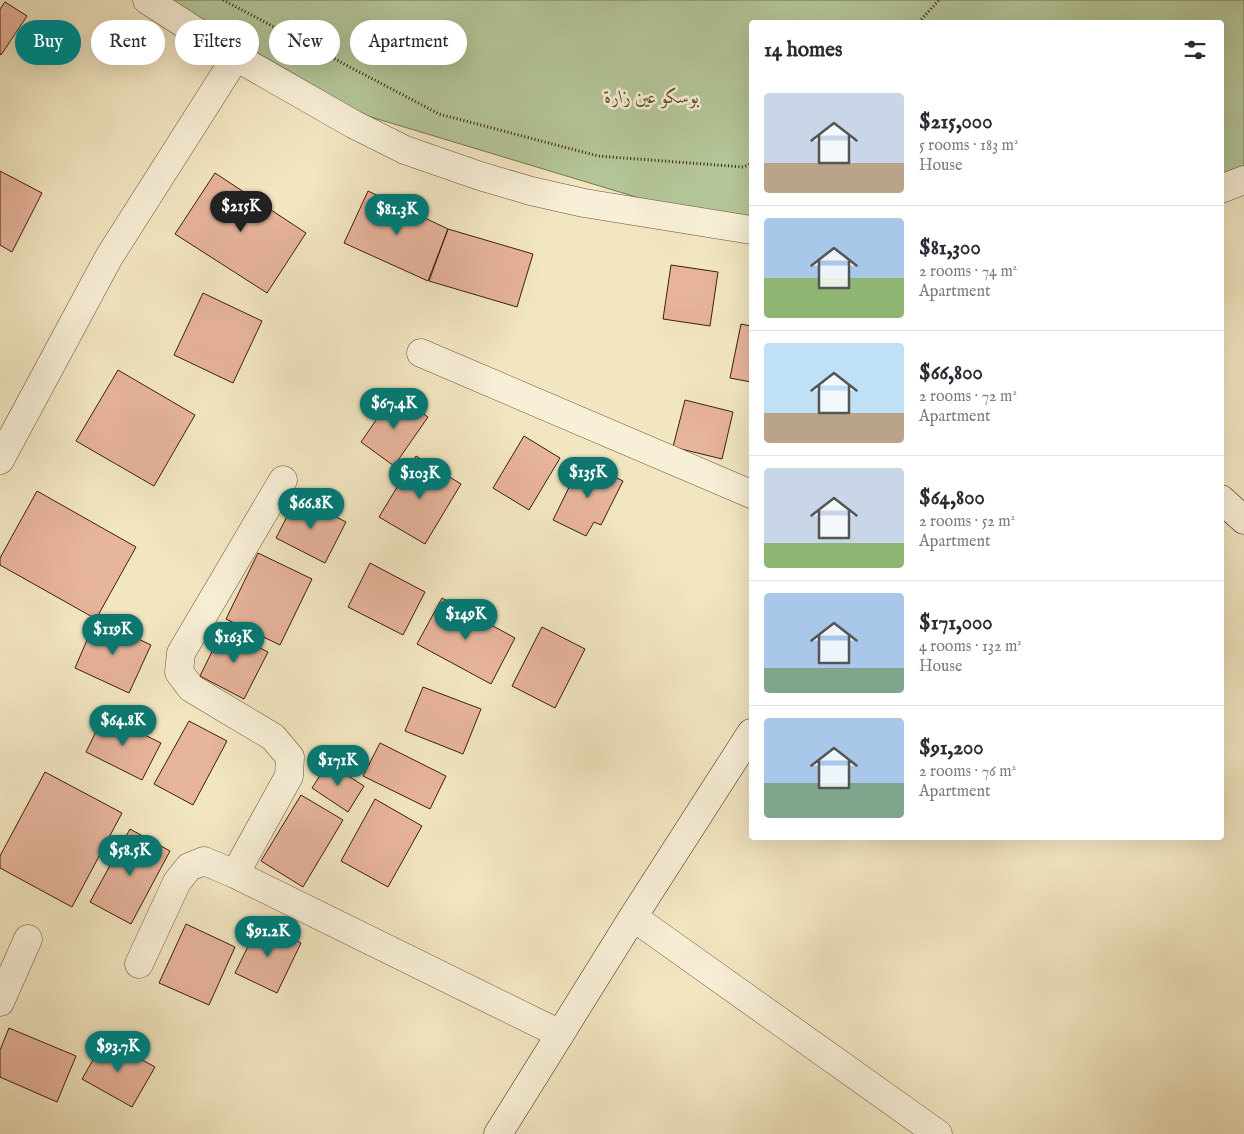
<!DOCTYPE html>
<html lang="en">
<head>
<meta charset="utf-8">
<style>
  body { margin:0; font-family:"IM FELL English",Amiri,serif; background:#f2f2f3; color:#2b2b33; height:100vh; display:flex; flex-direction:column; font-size:19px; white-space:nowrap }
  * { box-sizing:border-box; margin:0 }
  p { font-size:16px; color:#7c7c81 }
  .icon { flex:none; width:28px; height:28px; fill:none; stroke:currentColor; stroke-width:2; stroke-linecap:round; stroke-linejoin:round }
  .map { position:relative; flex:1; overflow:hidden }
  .side { position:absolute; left:749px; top:20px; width:475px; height:820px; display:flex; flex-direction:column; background:#fff; border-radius:5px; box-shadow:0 5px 20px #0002 }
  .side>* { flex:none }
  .top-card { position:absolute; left:15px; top:20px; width:475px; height:45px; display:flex; gap:10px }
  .price { position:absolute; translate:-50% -42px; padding:0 11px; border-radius:18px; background:#0f766e; color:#fff; font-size:16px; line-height:32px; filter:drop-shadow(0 1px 2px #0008) }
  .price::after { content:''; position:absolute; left:50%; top:30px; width:15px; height:11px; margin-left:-8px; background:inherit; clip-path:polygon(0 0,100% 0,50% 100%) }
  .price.current { background:#222; color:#fff }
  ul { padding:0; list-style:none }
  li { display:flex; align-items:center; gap:15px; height:125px; padding:0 15px }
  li+li { border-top:1px solid #e1e1e2 }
  li span { display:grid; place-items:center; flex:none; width:140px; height:100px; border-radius:5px; color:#555 }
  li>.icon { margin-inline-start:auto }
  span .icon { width:60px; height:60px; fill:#fffc; stroke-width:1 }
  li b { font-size:21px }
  h2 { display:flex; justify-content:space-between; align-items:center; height:60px; padding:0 15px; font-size:21px }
  .pill { padding:0 18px; border-radius:22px; background:#fff; box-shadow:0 5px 20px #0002; font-size:18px; line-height:45px }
  .pill.current { background:#0f766e; color:#fff }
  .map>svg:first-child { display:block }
</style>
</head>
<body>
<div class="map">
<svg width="1244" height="1134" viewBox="0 0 1244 1134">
  <rect width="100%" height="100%" fill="#f2e6c1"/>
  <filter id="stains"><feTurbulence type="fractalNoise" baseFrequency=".004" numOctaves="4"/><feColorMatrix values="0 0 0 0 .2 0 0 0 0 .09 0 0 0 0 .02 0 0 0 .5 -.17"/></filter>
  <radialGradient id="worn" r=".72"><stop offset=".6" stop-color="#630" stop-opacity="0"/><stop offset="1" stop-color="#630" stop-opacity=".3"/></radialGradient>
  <path fill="#b4c698" stroke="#797250" d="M160,0H1244V191L1221,202V22H751V225L709,219L318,101Z"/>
  <path fill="#e7b49c" stroke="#3e1d08" d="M5,2L27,16L1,55L0,54V9Z
    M0,171L42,193L12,252L0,245Z
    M215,173L306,233L267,293L175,234Z
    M368,191L448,229L428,281L344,243Z
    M448,229L533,254L517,307L429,281Z
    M671,265L718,272L710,326L663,319Z
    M203,293L262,321L233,383L174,355Z
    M741,324L751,326V382L730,378Z
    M118,370L195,415L154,486L76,441Z
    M394,394L428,417L394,466L361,442Z
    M685,400L733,412L722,459L673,447Z
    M524,436L560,458L529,510L493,488Z
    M416,456L461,484L425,544L379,517Z
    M582,461L623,481L601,525L594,522L586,536L553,520Z
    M37,491L136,547L96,619L0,565V558Z
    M297,497L346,522L325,563L276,538Z
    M258,553L312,579L280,645L226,619Z
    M370,563L425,592L403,635L348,607Z
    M442,598L515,638L491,684L417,644Z
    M96,619L151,645L129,693L75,668Z
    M542,627L585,649L555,708L512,686Z
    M223,629L268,652L244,699L200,676Z
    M423,687L481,709L463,754L405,731Z
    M104,715L161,743L142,780L86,752Z
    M189,721L227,741L193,805L154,784Z
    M380,743L446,776L430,809L363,776Z
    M328,763L364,786L348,812L312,788Z
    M45,772L122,813L72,907L0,868V856Z
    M301,795L343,820L303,887L261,861Z
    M375,799L422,826L388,887L341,861Z
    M130,829L170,851L131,924L90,902Z
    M260,922L301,943L277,993L235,973Z
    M186,924L235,947L209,1005L159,983Z
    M9,1028L76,1056L57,1102L0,1077V1050Z
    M105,1039L155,1067L132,1107L82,1079Z"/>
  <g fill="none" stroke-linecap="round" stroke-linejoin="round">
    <g stroke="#6b4f36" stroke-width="29">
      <path id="street" d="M147,0L236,57L353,124L405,150L480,176L531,191L584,203L751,230
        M1221,189L1244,180
        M421,353L751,494
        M0,460L109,257L236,57
        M235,874L289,776L290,757L273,737L191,688L179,672L181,653L283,480
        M633,917L938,1134
        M139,964L177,882L189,867L204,861L235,874L560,1034
        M0,1002L28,939"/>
    </g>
    <g stroke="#3e1d08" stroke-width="29">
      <path id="secondary" d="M1221,499L1244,520
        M498,1134L633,917L751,733"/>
    </g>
    <path stroke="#3e1d08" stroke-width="3" stroke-dasharray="1 2.5" stroke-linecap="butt" d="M223,0L439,114L598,156L743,167L751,164
      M919,22L939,0"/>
    <use href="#street" stroke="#f7efd7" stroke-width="28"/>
    <use href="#secondary" stroke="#f7efd7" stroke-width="28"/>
  </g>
  <g text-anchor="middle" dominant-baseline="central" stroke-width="5" stroke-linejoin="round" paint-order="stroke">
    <g font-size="19" font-style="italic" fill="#615033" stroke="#f7efd7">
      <text x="652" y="98">بوسكو عين زارة</text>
    </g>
  </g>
  <rect width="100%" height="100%" filter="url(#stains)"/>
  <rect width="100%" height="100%" fill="url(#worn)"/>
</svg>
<b class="price current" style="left:241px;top:233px">$215K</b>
<b class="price" style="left:397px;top:236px">$81.3K</b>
<b class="price" style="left:394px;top:430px">$67.4K</b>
<b class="price" style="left:588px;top:499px">$135K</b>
<b class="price" style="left:420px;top:500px">$103K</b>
<b class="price" style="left:311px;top:530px">$66.8K</b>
<b class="price" style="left:466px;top:641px">$149K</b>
<b class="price" style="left:113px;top:656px">$119K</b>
<b class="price" style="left:234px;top:664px">$163K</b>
<b class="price" style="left:123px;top:747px">$64.8K</b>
<b class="price" style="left:338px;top:787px">$171K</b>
<b class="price" style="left:130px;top:877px">$58.5K</b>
<b class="price" style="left:268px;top:958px">$91.2K</b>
<b class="price" style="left:118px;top:1073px">$93.7K</b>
<div class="top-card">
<a class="pill current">Buy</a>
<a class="pill">Rent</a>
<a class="pill">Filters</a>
<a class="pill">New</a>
<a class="pill">Apartment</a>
</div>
<section class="side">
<h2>14 homes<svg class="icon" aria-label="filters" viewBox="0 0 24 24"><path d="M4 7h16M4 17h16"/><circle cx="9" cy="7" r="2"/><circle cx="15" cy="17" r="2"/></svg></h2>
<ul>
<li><span style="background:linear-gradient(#c9d6e8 70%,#b9a48a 0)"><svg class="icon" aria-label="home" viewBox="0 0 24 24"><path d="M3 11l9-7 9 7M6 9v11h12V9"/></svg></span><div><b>$215,000</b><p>5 rooms · 183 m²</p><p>House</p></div></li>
<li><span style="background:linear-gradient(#a9c7e8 60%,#8fb573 0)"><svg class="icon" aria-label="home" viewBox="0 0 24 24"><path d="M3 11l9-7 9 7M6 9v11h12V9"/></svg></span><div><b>$81,300</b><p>2 rooms · 74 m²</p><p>Apartment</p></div></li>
<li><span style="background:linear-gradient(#bfe0f5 70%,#b9a48a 0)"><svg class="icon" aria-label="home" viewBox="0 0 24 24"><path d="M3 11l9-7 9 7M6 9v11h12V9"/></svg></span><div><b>$66,800</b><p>2 rooms · 72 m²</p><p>Apartment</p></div></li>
<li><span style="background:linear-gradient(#c9d6e8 75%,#8fb573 0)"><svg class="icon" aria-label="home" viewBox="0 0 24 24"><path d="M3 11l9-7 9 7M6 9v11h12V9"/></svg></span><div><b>$64,800</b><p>2 rooms · 52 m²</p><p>Apartment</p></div></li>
<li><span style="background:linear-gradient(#a9c7e8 75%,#7fa58c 0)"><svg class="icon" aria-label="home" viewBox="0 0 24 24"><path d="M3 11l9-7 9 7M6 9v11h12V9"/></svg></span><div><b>$171,000</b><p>4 rooms · 132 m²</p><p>House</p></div></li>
<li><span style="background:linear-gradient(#a9c7e8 65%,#7fa58c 0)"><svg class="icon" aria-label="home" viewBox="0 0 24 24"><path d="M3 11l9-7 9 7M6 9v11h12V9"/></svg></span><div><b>$91,200</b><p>2 rooms · 76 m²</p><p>Apartment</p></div></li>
</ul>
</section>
</div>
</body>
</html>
